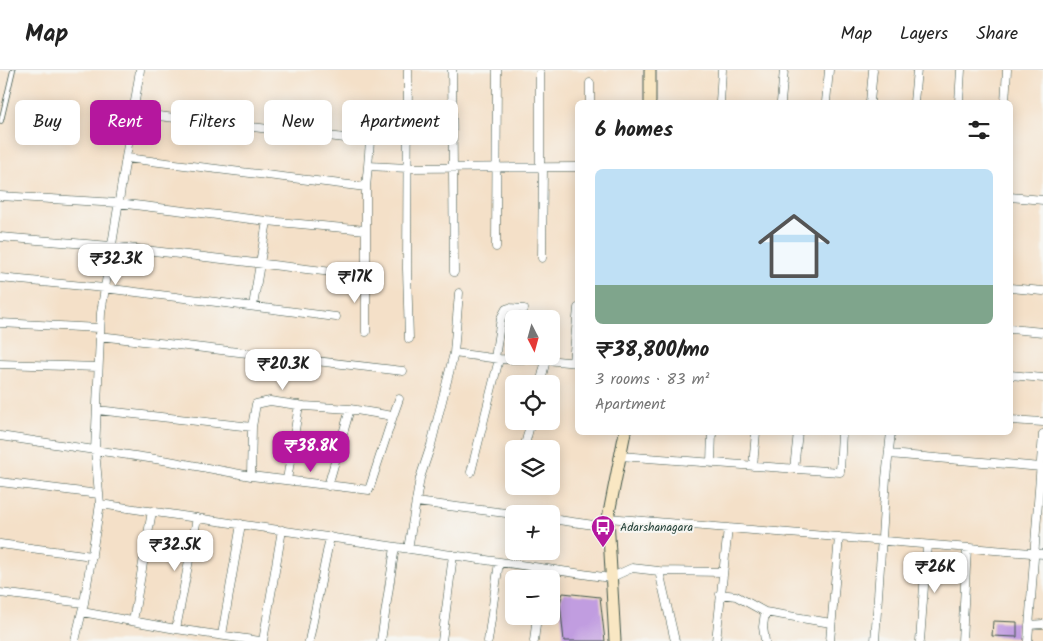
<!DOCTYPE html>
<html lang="en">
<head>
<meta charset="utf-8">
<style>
  body { margin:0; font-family:Kalam,sans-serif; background:#f6f6f6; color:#222; height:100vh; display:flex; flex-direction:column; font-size:19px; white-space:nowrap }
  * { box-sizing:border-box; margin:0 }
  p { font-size:16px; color:#767676 }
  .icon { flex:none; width:28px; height:28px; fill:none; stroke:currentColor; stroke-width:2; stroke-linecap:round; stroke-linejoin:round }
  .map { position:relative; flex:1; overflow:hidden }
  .panel { position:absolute; left:575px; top:30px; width:438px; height:335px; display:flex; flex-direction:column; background:#fff; border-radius:8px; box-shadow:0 2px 12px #0003 }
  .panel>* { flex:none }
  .banner { position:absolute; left:15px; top:30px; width:475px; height:45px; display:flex; gap:10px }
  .needle { width:32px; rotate:174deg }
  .tools { position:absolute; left:505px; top:240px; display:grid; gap:10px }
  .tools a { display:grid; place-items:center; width:55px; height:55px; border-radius:8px; background:#fff; box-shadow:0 2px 12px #0003; font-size:25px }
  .price { position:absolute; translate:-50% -42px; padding:0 11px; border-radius:10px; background:#fff; color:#222; font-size:16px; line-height:32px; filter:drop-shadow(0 1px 2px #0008) }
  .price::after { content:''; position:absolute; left:50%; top:30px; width:15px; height:11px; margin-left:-8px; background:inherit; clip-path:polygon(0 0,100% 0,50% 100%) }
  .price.on { background:#b5179e; color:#fff }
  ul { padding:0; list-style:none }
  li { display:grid; align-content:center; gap:10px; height:265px; padding:0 20px }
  li span { display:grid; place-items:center; height:155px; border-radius:8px; color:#555 }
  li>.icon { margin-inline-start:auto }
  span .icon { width:90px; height:90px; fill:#fffc; stroke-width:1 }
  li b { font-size:21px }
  h2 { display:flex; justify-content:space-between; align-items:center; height:60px; padding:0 20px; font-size:21px }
  .pill { padding:0 18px; border-radius:8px; background:#fff; box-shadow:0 2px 12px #0003; font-size:18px; line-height:45px }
  .pill.on { background:#b5179e; color:#fff }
  header { display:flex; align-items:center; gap:30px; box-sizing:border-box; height:70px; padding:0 25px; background:#fff; border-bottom:1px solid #e0e0e0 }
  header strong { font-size:24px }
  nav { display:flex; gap:28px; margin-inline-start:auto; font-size:18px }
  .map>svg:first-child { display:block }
</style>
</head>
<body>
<header>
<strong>Map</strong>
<nav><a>Map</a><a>Layers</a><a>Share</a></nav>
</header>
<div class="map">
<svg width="1043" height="571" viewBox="0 0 1043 571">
  <rect width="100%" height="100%" fill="#f6f6f2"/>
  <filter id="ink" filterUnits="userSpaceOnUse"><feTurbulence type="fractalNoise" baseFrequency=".02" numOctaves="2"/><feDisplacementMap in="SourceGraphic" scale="10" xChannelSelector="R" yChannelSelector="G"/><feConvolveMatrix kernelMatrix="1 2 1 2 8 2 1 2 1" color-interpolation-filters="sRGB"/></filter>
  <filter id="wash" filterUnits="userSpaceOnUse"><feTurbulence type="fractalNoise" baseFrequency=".0096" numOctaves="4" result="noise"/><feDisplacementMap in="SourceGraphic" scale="20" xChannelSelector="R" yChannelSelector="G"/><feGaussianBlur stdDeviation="1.12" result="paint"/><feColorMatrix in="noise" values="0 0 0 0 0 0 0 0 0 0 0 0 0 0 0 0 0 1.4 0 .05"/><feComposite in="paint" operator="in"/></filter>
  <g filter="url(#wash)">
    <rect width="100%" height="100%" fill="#f4e0c8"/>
    <g id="blocks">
      <path fill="#c19de0" d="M563,523L600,527L605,571H564L560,533Z
        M993,551L1017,552V567L992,566Z"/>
    </g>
  </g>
  <g filter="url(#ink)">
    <use href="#blocks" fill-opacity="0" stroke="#3f554a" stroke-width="1"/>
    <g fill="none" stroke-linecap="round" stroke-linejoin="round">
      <g stroke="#3f554a" stroke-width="5.5">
        <path id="lane" d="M1,51L13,0"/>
      </g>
      <g stroke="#3f554a" stroke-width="9">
        <path id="street" d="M408,0L407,199L409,269
          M452,0L454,202
          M590,13V32
          M720,32L722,0
          M781,32L784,0
          M826,32L829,0
          M870,32L873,0
          M914,32L917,0
          M959,32L961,0
          M1005,32L1007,0
          M133,43L370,71L368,96L408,98L578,97
          M126,88L366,117
          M540,98V3
          M0,126L118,133L267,151
          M1010,127L1043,130
          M0,167L111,176L366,206V117L368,96
          M496,177L497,0
          M542,188L543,98
          M366,206V262
          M0,208L104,218L336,247
          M1010,218L1043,221
          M253,236L267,151L366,160
          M0,253L99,258
          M1010,259L1043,262
          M99,266L403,301
          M454,283L459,223
          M495,288L501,248L506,239L509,238L524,239
          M573,292L578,238
          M0,294L98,297
          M1010,305L1043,308
          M540,314L546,290
          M97,340L252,357L251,406
          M393,346L399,329
          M1010,350L1043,352
          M0,366L169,391L251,406L369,420L393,346L350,339L304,336L270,331L256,334L252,357
          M524,379L531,351
          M889,384L1041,397
          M620,386L840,402L842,362
          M711,393L712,362
          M753,396L756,362
          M794,399L798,362
          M471,402L499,289
          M287,410L299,335
          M0,412L99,424
          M328,416L350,339
          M416,432L514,444
          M100,434L610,508L632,498L659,501L723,502
          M608,448L1043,484
          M551,449L608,457
          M0,474L92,486
          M408,479L420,408L431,375L454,283L499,289L546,290L578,293
          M659,501L675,571
          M543,509L544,499
          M0,523L84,533
          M720,524L736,526L765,542L831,553
          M82,542L176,559L260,571
          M133,551L152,441
          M1029,555L1043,554
          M176,559L197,448
          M222,565L241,454
          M75,571L84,533L100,434L95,381L101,243L140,0
          M263,571L282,460
          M309,571L330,467
          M381,571L395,477
          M442,571L453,485
          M488,571L499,492
          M534,571L537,546
          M716,571L728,458
          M765,571L763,557L765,542
          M830,571L839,467
          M875,571L886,408L891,362
          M920,571L927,475
          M962,571L967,478
          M1028,571L1043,364"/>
      </g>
      <g stroke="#3f554a" stroke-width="13">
        <path id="secondary" d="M650,32V0
          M615,571L608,448L625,362"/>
      </g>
      <use href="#lane" stroke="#fff" stroke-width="4"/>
      <use href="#street" stroke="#fff" stroke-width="8"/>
      <use href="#secondary" stroke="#f9e7c3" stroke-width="11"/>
    </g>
  </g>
  <defs>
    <g id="bus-pin" transform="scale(1.25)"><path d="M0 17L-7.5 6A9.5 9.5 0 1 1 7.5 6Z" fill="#b5179e" stroke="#f6f6f2"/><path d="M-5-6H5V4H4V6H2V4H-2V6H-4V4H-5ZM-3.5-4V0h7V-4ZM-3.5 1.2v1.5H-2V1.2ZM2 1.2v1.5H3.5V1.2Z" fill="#fff"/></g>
  </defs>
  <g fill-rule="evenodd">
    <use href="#bus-pin" x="603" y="457"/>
  </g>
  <g text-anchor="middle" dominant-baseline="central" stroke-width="4" stroke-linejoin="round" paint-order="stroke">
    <g font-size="12" fill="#1f3d34" stroke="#f6f6f2" text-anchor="start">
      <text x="620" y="457">Adarshanagara</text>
    </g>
  </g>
</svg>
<div class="tools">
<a><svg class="needle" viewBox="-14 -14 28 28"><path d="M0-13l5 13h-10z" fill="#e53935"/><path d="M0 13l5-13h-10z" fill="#767676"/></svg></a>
<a><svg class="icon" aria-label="locate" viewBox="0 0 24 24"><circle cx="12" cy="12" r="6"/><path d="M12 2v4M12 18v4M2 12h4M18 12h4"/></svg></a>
<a><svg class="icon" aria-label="layers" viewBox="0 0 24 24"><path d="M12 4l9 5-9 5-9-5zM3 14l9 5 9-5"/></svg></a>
<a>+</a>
<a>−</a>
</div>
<b class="price" style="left:116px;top:216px">₹32.3K</b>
<b class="price" style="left:355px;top:234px">₹17K</b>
<b class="price" style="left:283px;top:321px">₹20.3K</b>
<b class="price on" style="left:311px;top:403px">₹38.8K</b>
<b class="price" style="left:175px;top:502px">₹32.5K</b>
<b class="price" style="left:935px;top:524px">₹26K</b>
<div class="banner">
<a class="pill">Buy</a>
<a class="pill on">Rent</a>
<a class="pill">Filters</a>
<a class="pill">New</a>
<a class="pill">Apartment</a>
</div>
<section class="panel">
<h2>6 homes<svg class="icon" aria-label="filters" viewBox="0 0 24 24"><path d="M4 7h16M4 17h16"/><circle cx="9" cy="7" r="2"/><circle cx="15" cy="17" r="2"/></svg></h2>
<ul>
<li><span style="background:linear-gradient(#bfe0f5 75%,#7fa58c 0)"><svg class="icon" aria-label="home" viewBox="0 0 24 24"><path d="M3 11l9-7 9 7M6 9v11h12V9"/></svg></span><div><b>₹38,800/mo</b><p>3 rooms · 83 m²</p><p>Apartment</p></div></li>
</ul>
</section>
</div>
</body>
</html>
